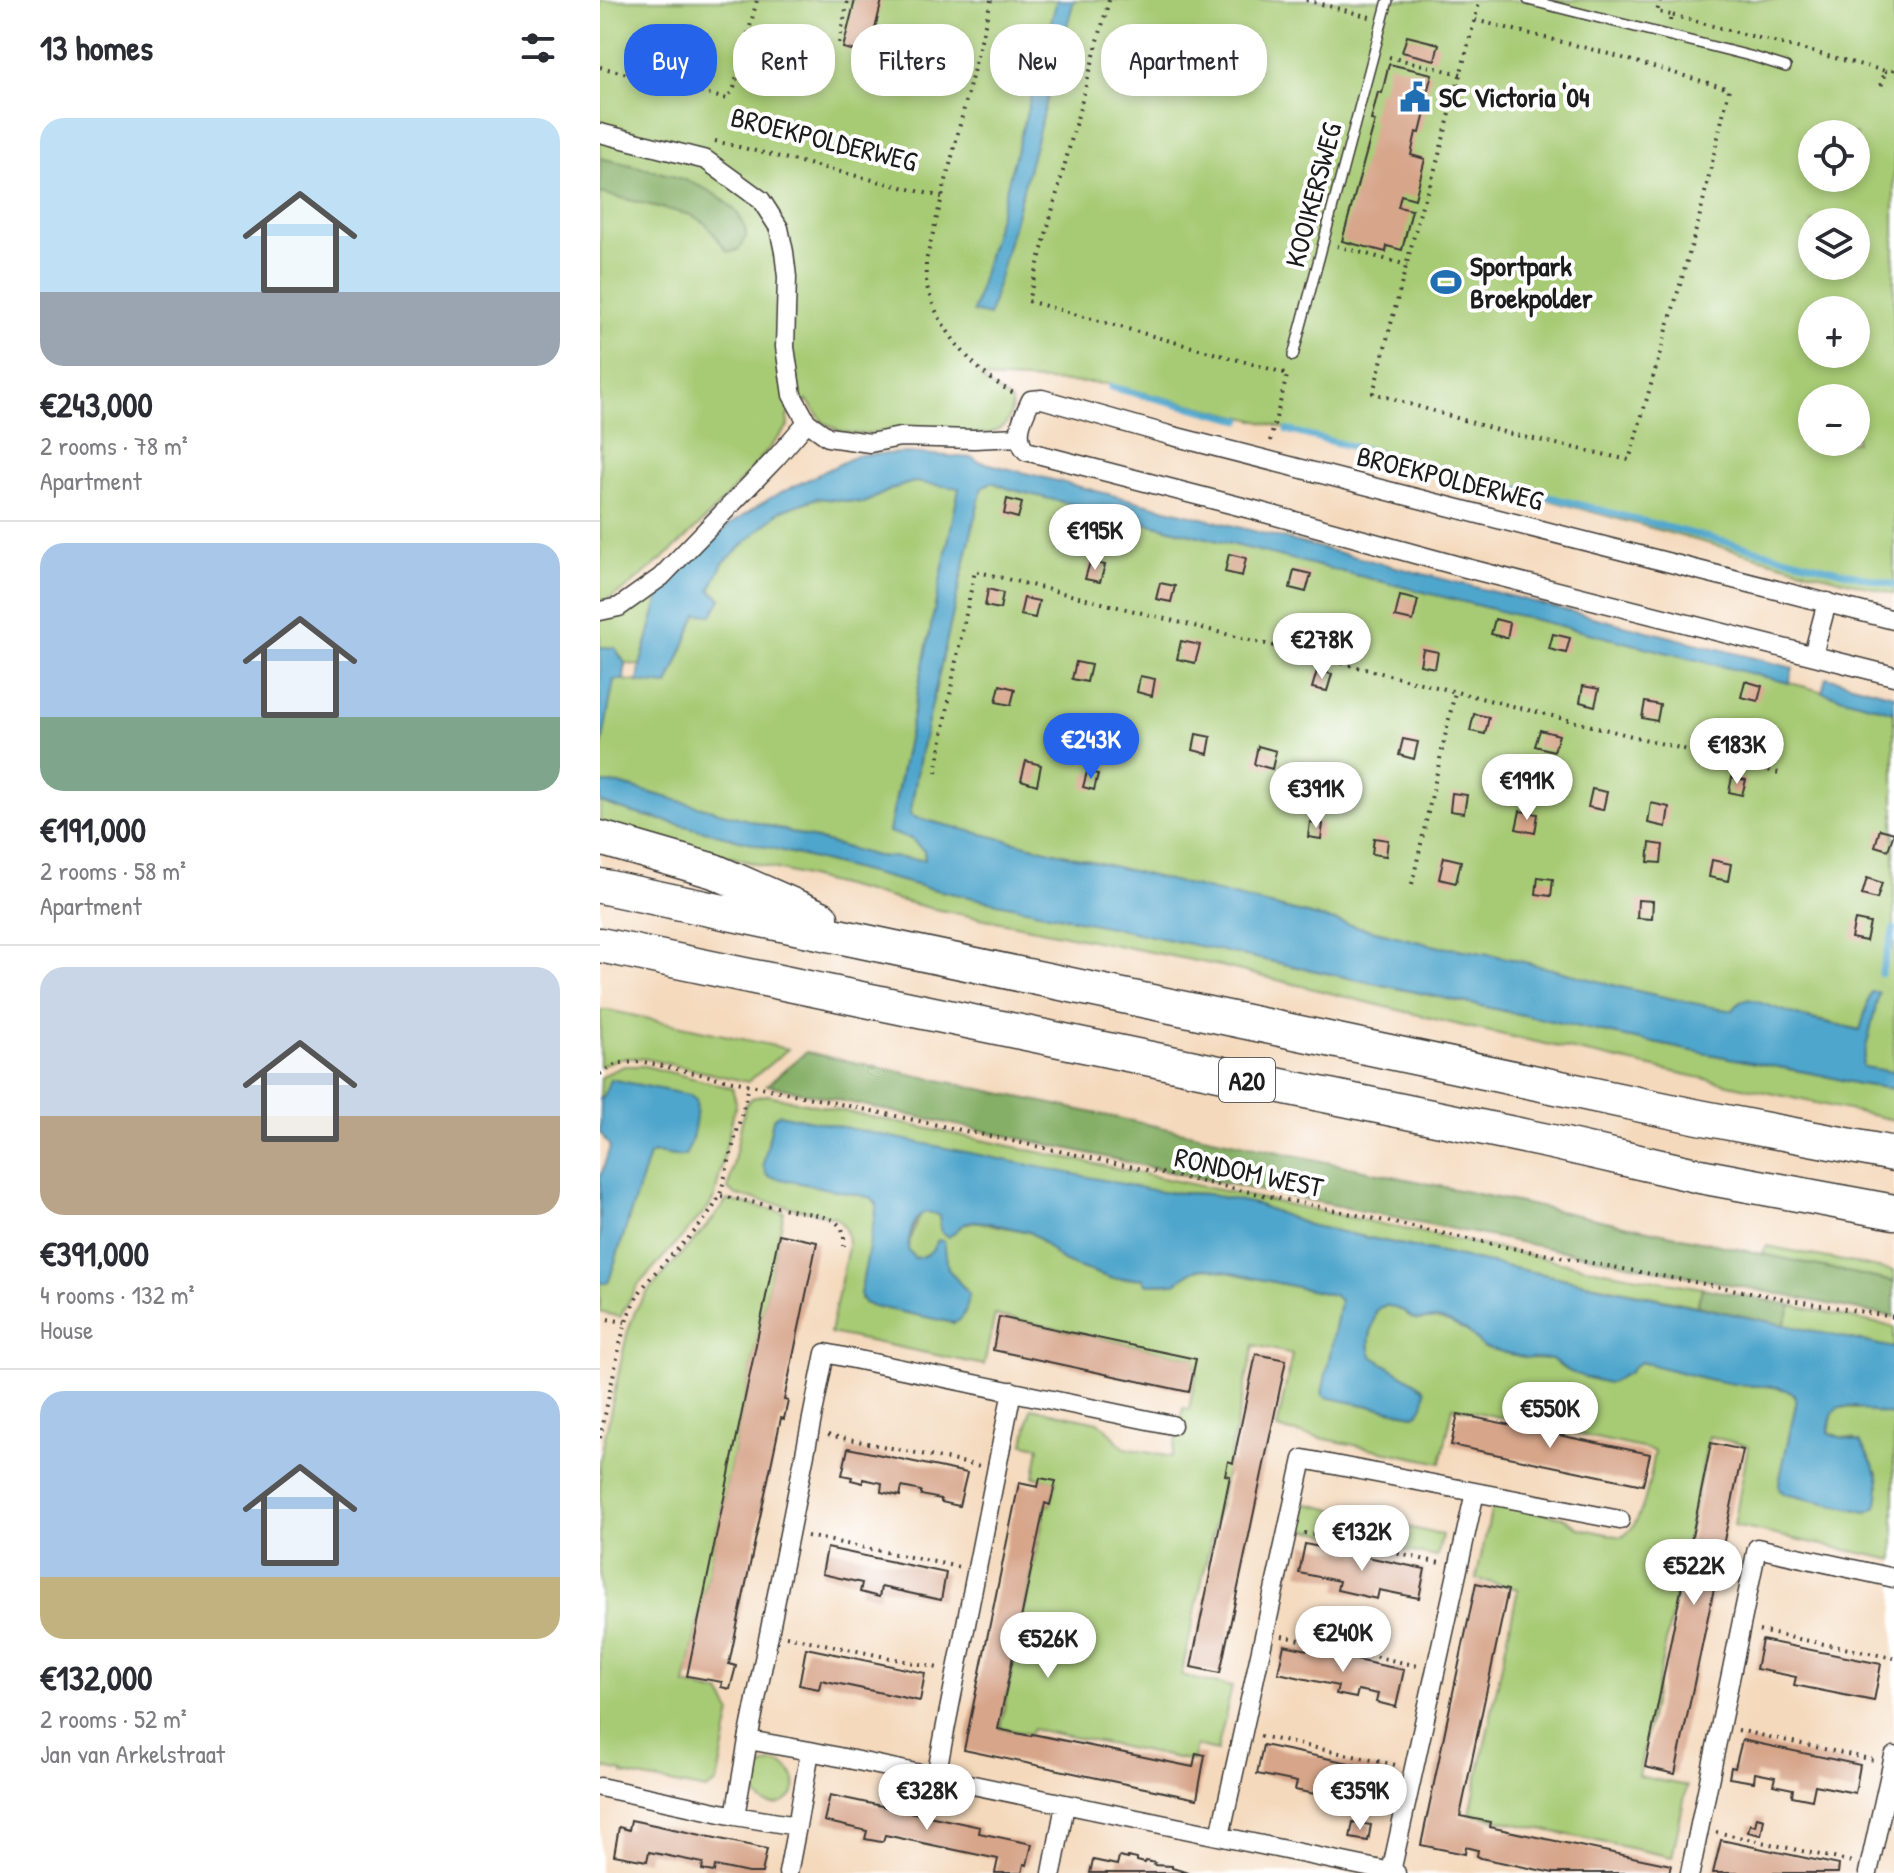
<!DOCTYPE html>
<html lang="en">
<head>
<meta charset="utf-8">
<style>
  body { margin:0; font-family:"Patrick Hand",sans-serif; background:#f2f2f3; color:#2b2b33; height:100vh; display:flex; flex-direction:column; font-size:30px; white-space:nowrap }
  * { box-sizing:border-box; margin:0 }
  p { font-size:26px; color:#7c7c81 }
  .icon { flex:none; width:44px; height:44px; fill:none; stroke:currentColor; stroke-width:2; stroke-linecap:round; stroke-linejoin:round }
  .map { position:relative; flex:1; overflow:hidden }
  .side { display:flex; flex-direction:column; background:#fff; width:600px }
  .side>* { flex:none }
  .top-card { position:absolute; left:24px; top:24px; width:760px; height:72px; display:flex; gap:16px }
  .buttons { position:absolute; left:1198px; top:120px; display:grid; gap:16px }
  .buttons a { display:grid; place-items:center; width:72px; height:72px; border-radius:50%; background:#fff; box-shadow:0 4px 12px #0003; font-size:40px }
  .price { position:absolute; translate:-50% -68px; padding:0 18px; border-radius:28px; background:#fff; color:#222; font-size:26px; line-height:52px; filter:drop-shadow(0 2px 4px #0008) }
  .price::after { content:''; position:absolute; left:50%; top:48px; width:24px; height:18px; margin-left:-12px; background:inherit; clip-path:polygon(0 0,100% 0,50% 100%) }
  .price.active { background:#2563eb; color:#fff }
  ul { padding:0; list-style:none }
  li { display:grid; align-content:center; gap:16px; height:424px; padding:0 40px }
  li+li { border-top:2px solid #e1e1e2 }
  li span { display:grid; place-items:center; height:248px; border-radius:24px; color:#555 }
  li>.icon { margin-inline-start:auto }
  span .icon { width:144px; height:144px; fill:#fffc; stroke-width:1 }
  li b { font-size:34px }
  h2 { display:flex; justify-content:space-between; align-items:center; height:96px; padding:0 40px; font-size:34px }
  .pill { padding:0 28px; border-radius:32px; background:#fff; box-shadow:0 4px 12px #0003; font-size:28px; line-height:72px }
  .pill.active { background:#2563eb; color:#fff }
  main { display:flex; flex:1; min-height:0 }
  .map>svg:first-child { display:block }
</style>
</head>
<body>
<main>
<section class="side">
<h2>13 homes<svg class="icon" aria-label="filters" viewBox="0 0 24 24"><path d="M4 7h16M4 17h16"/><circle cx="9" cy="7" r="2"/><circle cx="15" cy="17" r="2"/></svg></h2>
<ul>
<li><span style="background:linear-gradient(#bfe0f5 70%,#9aa5b1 0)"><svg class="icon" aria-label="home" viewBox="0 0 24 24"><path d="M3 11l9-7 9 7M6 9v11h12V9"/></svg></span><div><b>€243,000</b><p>2 rooms · 78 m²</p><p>Apartment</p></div></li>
<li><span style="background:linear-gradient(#a9c7e8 70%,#7fa58c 0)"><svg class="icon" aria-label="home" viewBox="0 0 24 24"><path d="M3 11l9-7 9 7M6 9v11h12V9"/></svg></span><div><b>€191,000</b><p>2 rooms · 58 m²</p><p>Apartment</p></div></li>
<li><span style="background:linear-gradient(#c9d6e8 60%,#b9a48a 0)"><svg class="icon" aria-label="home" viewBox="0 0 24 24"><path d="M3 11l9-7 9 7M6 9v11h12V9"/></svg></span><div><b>€391,000</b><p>4 rooms · 132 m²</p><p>House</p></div></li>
<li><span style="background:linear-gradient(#a9c7e8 75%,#c2b280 0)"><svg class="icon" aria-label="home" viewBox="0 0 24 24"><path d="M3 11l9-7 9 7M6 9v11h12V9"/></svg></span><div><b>€132,000</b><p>2 rooms · 52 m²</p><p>Jan van Arkelstraat</p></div></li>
</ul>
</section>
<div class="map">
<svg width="1294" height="1873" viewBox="0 0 1294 1873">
  <rect width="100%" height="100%" fill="#fff"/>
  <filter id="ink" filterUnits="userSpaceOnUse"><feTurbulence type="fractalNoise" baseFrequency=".0125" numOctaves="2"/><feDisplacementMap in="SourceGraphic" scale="16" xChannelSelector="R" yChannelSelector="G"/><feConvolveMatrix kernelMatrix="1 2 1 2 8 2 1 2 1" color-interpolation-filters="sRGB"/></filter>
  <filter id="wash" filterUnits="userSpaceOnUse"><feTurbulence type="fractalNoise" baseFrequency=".006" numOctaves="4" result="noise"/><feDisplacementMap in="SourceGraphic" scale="32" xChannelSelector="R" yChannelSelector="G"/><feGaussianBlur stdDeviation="1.8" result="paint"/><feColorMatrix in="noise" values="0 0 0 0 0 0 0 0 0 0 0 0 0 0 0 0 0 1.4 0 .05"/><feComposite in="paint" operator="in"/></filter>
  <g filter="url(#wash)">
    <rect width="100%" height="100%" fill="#f4d9bc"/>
    <path fill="#a7cb75" stroke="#627448" stroke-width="2" fill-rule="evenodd" d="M0,0H1294V594L647,418L509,384L381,378C389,388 403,392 412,403C410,423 406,427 388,434L294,431L258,434L240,431L223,422L207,400L187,416L188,426C145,478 100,530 46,572C32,584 18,596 0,602ZM1212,134H1256V178H1212ZM1212,222H1256V266H1212ZM1212,310H1256V354H1212ZM1212,398H1256V442H1212Z
      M314,482L360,487L289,832L311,839L324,851L325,860L276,856L19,784L0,783V755L14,679L68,685L97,614L121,598L110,590L122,563L180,511L217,498L264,503L294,488Z
      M392,482L410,489L1206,687L1294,712V1072L1263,1067L1262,1065L1269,1032L1266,1012L1261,1030L1140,1002L1133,1010H1127C1089,1002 1051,995 1013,985C957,971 897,952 840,947L317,818L310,815L320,756L382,486Z
      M61,590L40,666L25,663L15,648L0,647V618L38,604Z
      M0,802L30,812L332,889L1087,1050L1221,1075L1258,1084L1294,1089V1120L863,1026L621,966L330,908L0,824Z
      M0,1010H8L188,1049L148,1082L47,1059C29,1057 16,1057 0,1067Z
      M24,1066H45L132,1088L136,1102L115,1196L109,1207L38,1285L20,1317L0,1312V1283H4L9,1280L49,1155C59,1149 73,1160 85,1155L4,1095L3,1099L0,1098L1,1078L8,1073Z
      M167,1095L1009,1272L1102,1288L1097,1306L708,1225L659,1205L607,1194L562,1192L272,1198L277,1204V1209L261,1299L269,1305L354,1323L366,1289C359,1283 350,1276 347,1268C344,1257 343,1252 337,1242C334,1252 325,1257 315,1258L308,1250V1244L320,1214L325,1211H331L339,1216L341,1231L374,1221L429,1232L437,1237L461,1260L478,1267L513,1279L542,1278L547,1284C555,1284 565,1285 573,1282C588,1277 592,1268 609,1268L733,1295L739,1299L740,1303L723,1389L722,1393L726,1397L814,1415L824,1388L773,1357C765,1345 773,1326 776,1312L779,1309L786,1305L804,1311L812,1318L818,1320L835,1318L851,1323L867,1331L883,1347L927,1358L952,1359L961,1367L1008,1383L1013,1382L1040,1362L1145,1386H1167L1188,1390L1195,1397L1196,1404L1179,1483V1489L1185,1494L1266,1512L1270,1511L1254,1439L1240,1437L1229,1432L1232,1414L1237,1408C1256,1406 1275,1411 1294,1415V1560L1134,1526L1148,1446L1109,1436L1038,1776L1087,1786L1072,1857L870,1814L918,1589L876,1579L892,1507L900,1505L963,1517L979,1528L1021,1537C1044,1527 1051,1473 1055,1451L853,1407L841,1463L677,1429L692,1354L654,1345L581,1676L632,1687L617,1751L596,1746L592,1761L433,1729L429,1734L400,1728L446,1505H450L456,1482L434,1477L439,1447L424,1444L431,1408L498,1422C510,1427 514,1441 525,1448L572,1457L583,1408L589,1409L597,1369L594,1367L595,1359L395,1315L384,1365L230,1333L248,1247C248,1234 246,1226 235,1217L137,1195L128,1190L145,1106L152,1098Z
      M127,1200L184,1212L85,1685L120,1693L131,1712L117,1783L106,1790L23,1774V1772L0,1767V1460L27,1334L36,1309L45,1295L113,1219Z
      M1167,1246L1294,1271V1282L1162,1254Z
      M1191,1305L1294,1327V1348L1184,1325Z
      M704,1503L842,1535L837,1557L698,1528Z
      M153 1784a21 21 0 1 1 42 0a21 21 0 1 1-42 0Z"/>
    <path fill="#85af66" stroke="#506641" stroke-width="2" d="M0,158C41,168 121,180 142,221C146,229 148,236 143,244C139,251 134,252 127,251L106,224L91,215L0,193Z
      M206,1052L1294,1282V1317L588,1176L470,1149L167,1085Z
      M1102,1288L1191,1305L1184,1325L1097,1306Z"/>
    <path fill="#4fa6cc" stroke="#366174" stroke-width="2" d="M457,0H474L389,316L373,312Z
      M309,453L373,458L378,461L1193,668L1189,683L410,489L392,482L382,487L320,756L310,815L317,818L840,947C897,952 957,971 1013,985C1051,995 1089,1002 1127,1010H1133L1140,1002L1149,999L1206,1018L1260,1030L1271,992H1277L1279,993L1262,1065L1264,1067L1294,1072V1089L1258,1084L1221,1075L1087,1050L332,889L30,812L0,802V783L19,784L276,856L325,860L324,851L311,839L289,832L359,488L314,482L294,488L264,503L217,498L180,511L123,563L110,590L121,599L112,615L97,614L68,685L38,682L40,666L61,590L129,525L172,497L258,455Z
      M0,647L15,648L25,663L24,680H14L0,755Z
      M1226,677L1294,695V712L1222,692Z
      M10,1079L89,1095L96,1100C98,1113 93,1144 85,1155C73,1160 59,1149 49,1155L9,1281L7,1283H0V1178L10,1147L0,1132L1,1103L0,1098H3Z
      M179,1114L562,1192L607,1194L659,1205L708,1225L1294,1348V1415L1267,1411L1254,1406L1237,1408C1231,1415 1229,1422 1229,1432L1232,1435L1260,1442C1275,1468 1284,1475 1276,1507L1267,1512L1185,1494L1179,1489V1483L1196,1404L1195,1397C1188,1387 1173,1386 1162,1386C1120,1386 1080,1371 1040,1362L1033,1367L1029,1373C1021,1375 1016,1381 1008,1383C985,1377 970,1376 952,1359L927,1358L883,1347L867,1331L851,1323L836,1318L818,1320L812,1318L804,1311L786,1305L779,1308L776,1312C773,1326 765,1345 773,1357L824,1388C827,1397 823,1412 814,1415L725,1397L722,1393L723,1389L740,1303L739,1299L733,1295L609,1268C592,1268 589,1274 576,1283L547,1284L542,1278L513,1279L478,1267L461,1260L437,1237L429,1232L389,1223L374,1221L365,1223L349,1237L341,1231L339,1216C316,1202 309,1232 308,1250L315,1258C328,1257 333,1250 338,1240L344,1241L348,1269L369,1294C368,1304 365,1320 354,1323L269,1305L264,1303L260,1294L277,1204L272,1198L171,1177L166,1174L163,1165L173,1119Z"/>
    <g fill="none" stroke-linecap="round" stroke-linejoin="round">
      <path stroke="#4fa6cc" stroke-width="7" d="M511,387L641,420
        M687,430L1294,585
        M1281,974L1294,929"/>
    </g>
    <g id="blocks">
      <path fill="#d7a58a" d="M255,0H282L269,54L243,48Z
        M807,36L839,44L835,60L802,52Z
        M789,64L832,74L824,104L827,105L820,133L816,132L811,155L825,159L815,199L801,195L798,207L812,210L802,250L787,246L786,252L742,241L775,121L771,120L778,92L782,93Z
        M407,499L422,503L418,518L404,514Z
        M629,554L646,558L642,576L625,572Z
        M490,562L505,565L500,582L485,579Z
        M694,570L711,574L706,592L690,588Z
        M560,583L575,586L571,602L556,599Z
        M388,589L403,593L400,609L385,606Z
        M800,596L818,600L813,621L795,617Z
        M424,598L439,601L435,618L420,615Z
        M895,619L910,623L907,638L891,634Z
        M754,631L768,635L764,652L750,648Z
        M953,634L970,638L966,653L949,649Z
        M581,641L600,645L595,663L577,659Z
        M823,649L838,652L835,668L820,665Z
        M476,662L491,665L487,682L472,679Z
        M717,671L732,674L727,691L712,688Z
        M540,676L555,679L552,696L537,692Z
        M1145,681L1162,686L1158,701L1141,697Z
        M400,685L415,689L411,705L396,702Z
        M983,686L999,689L995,706L980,702Z
        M1045,702L1060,705L1057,721L1042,718Z
        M874,714L889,717L885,734L870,731Z
        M940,730L959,735L954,751L935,746Z
        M596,734L611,737L608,754L593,750Z
        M803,739L818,742L814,759L799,755Z
        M658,746L676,751L672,769L654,764Z
        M426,761L441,765L437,785L421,780Z
        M487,772L498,774L494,790L483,787Z
        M1132,777L1146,780L1142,795L1129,792Z
        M992,789L1007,792L1003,810L988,807Z
        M852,793L867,795L864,813L850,811Z
        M1051,803L1069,807L1066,827L1048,823Z
        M920,811L938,814L935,833L916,829Z
        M710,822L723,824L721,839L708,837Z
        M1280,829L1294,833L1288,850L1275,846Z
        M774,838L788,840L786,856L772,854Z
        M1050,843L1063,845L1061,863L1048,862Z
        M844,857L861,861L856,883L839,879Z
        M1112,860L1131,864L1128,881L1109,877Z
        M938,877L953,879L951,896L936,894Z
        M1267,878L1282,883L1277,899L1262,895Z
        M1038,900L1053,901L1052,919L1037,918Z
        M1255,920L1270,923L1266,941L1251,938Z
        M179,1234L217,1242L184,1400L188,1401L184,1419L181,1418L129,1664L136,1666L130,1689L121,1687L122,1682L87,1676Z
        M399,1317L596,1359L589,1392L393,1350Z
        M656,1354L686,1360L620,1673L591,1667L630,1476L625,1475L628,1461L633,1463Z
        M858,1414L1050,1454L1043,1485L851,1445Z
        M1111,1443L1143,1450L1075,1774L1045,1767Z
        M248,1448L367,1473L359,1506L341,1502V1499L321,1495V1491L302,1487L300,1496L281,1492L282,1483L263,1479V1483L251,1480L252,1477L242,1475Z
        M440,1478L456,1481L450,1505L445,1503L398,1729L431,1736L432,1734L593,1767L596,1753L605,1755L597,1799L364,1750L419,1483L438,1487Z
        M705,1544L825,1569L819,1598L779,1590L777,1599L737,1590L739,1581L699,1573Z
        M227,1548L346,1573L341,1600L281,1587L279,1597L260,1592L262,1583L222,1574Z
        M876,1583L908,1590L860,1816L890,1822L889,1827L1071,1865L1069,1873H953L881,1858L877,1856L878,1850L866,1847L865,1854L821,1845Z
        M743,1623L751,1625L750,1631L766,1635L764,1645L731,1638L734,1624L742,1626Z
        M1162,1640L1281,1664L1274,1701L1194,1685L1196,1677L1156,1669Z
        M684,1645L804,1670L796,1707L776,1702L778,1694L758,1690L756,1698L736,1694L738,1686L678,1673Z
        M206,1648L325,1673L320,1701L221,1680L219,1689L199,1685Z
        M1142,1740L1260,1765L1255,1793L1215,1785L1212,1800L1192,1796L1193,1789L1173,1785L1175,1777L1155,1773L1154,1782L1129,1778L1131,1767L1135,1768Z
        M663,1745L783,1770L777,1799L757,1795L755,1802L735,1798L737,1791L717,1786L715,1794L695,1790L697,1782L657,1774Z
        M230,1795L380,1827L379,1833L432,1844L427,1865L424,1864L422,1873H395L398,1859L285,1835L283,1841L281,1842L265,1839L267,1831L224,1821Z
        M1157,1817L1164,1819L1161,1835L1148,1832L1150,1824L1155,1826Z
        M31,1820L167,1849L162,1873H148L115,1866L114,1872L102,1870L103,1863L49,1852L47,1861L14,1855L19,1827L29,1830Z
        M753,1822L771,1825L768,1841L750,1838Z
        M1121,1840L1239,1865L1238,1873H1113Z
        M519,1857L528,1859V1857L537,1859V1861L545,1863L546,1861L555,1863L554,1865L572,1866V1868L589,1873H490L493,1860L517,1865Z"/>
    </g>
  </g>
  <g filter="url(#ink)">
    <use href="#blocks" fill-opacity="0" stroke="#3c3834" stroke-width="2"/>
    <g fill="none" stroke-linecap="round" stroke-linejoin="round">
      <g stroke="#3c3834" stroke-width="12">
        <path id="service" d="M928,0L1154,57L1186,67
          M693,356L788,0"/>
      </g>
      <g stroke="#3c3834" stroke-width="21">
        <path id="minor" d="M0,133L106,160L161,200L179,228L184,252L187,277L185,347L192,395L207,422L228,437L270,443L300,437L374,439L419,437
          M0,611L19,607L61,577L175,459L207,422
          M1294,620L569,435L442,399L431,400C423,417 413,435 426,451L654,510L866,568L1294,676
          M1213,655L1227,602
          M148,1740L225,1353L572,1425
          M210,1751L796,1873
          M336,1776L412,1391
          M0,1787L135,1816L197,1826L210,1751L148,1740L135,1816
          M620,1836L703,1459L1020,1520
          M791,1872L875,1492
          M188,1873L197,1826
          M452,1873L465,1805
          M1090,1873L1157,1548L1294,1578
          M1268,1873L1294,1756"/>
      </g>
      <g stroke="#3c3834" stroke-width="37">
        <path id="motorway" d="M0,838L114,871L221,918
          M0,886L1099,1117L1294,1154
          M0,945L952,1142L1100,1176L1294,1212"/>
      </g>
      <path stroke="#3c3834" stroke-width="4" stroke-dasharray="2 6" stroke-linecap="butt" d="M391,0L326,261C326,269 325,278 327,286C336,326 377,376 414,393
        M509,0L428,301L688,374
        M706,0L770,17
        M1060,0L1057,12L1071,15
        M875,20L1002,52L1129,89L1098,223L1029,460L907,433L773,393L822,205C834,178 840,150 848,121C859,81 869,40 880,0
        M1070,21L1071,15L1285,71L1280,91
        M239,43L248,0
        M789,57L861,74
        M0,67L127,99L134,88L157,0
        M1285,71H1293L1294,67
        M115,141L342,197
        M737,246L807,265
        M670,441L688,372
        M336,773L356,661L375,571L1183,774
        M812,884L855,692
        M0,1074L18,1063L44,1062L906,1247L1185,1299L1294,1317
        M121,1196L217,1215L234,1220L242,1228L244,1237V1246
        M0,1318L25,1322
        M228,1435L380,1466
        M0,1438C5,1416 9,1394 14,1372C21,1341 25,1311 45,1285C68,1254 103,1231 120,1195L149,1086
        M704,1533L840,1563
        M207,1536L359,1567
        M1159,1631L1294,1658
        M186,1636L338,1668
        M682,1636L818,1666
        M1138,1730L1274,1760
        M660,1736L796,1765
        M1116,1832L1252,1862"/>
      <use href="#service" stroke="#fff" stroke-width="9"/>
      <use href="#minor" stroke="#fff" stroke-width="18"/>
      <use href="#motorway" stroke="#fff" stroke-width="34"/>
    </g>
  </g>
  <defs>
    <g id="civic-bare" transform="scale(2.4)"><path d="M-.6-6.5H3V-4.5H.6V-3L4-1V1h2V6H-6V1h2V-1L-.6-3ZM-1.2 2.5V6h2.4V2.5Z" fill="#1f6fb2" stroke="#fff" stroke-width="2.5" paint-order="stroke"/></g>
    <g id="stadium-bare" transform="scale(2.4)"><path d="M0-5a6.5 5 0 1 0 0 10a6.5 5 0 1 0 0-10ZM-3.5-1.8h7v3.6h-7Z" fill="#1f6fb2" stroke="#fff" stroke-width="2.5" paint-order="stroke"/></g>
  </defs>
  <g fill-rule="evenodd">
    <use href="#civic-bare" x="815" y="97"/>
    <use href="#stadium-bare" x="846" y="282"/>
  </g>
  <g text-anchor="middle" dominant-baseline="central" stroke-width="8" stroke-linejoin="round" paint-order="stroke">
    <rect fill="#fff" stroke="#606060" stroke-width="2" x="619" y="1058" width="56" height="44" rx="6"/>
    <g font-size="26" font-weight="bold" fill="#1c1c1c">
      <text x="647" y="1080">A20</text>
    </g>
    <g font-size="28" font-weight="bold" fill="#1c1c1c" stroke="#fff" text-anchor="start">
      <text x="839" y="97">SC Victoria '04</text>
      <text x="870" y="266">Sportpark<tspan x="870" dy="32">Broekpolder</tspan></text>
    </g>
    <g font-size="28" fill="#1c1c1c" stroke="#fff">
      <text transform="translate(224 139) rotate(14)">BROEKPOLDERWEG</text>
      <text transform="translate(713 195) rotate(-75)">KOOIKERSWEG</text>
      <text transform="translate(850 478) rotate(14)">BROEKPOLDERWEG</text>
      <text transform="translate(649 1172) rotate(12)">RONDOM WEST</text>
    </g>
  </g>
</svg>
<div class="buttons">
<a><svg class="icon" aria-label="locate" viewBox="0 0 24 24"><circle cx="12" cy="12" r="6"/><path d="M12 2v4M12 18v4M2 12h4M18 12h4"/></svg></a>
<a><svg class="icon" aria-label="layers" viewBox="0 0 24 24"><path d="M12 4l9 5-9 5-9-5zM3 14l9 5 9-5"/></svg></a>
<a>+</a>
<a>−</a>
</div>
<b class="price" style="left:495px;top:572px">€195K</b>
<b class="price" style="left:722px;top:681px">€278K</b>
<b class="price active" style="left:491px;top:781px">€243K</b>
<b class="price" style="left:1137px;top:786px">€183K</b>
<b class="price" style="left:927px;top:822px">€191K</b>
<b class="price" style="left:716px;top:830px">€391K</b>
<b class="price" style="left:950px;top:1450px">€550K</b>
<b class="price" style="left:762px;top:1573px">€132K</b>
<b class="price" style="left:1094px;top:1607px">€522K</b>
<b class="price" style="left:743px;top:1674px">€240K</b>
<b class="price" style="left:448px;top:1680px">€526K</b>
<b class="price" style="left:327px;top:1832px">€328K</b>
<b class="price" style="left:760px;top:1832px">€359K</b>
<div class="top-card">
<a class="pill active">Buy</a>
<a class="pill">Rent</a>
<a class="pill">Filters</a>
<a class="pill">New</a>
<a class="pill">Apartment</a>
</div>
</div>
</main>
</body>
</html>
